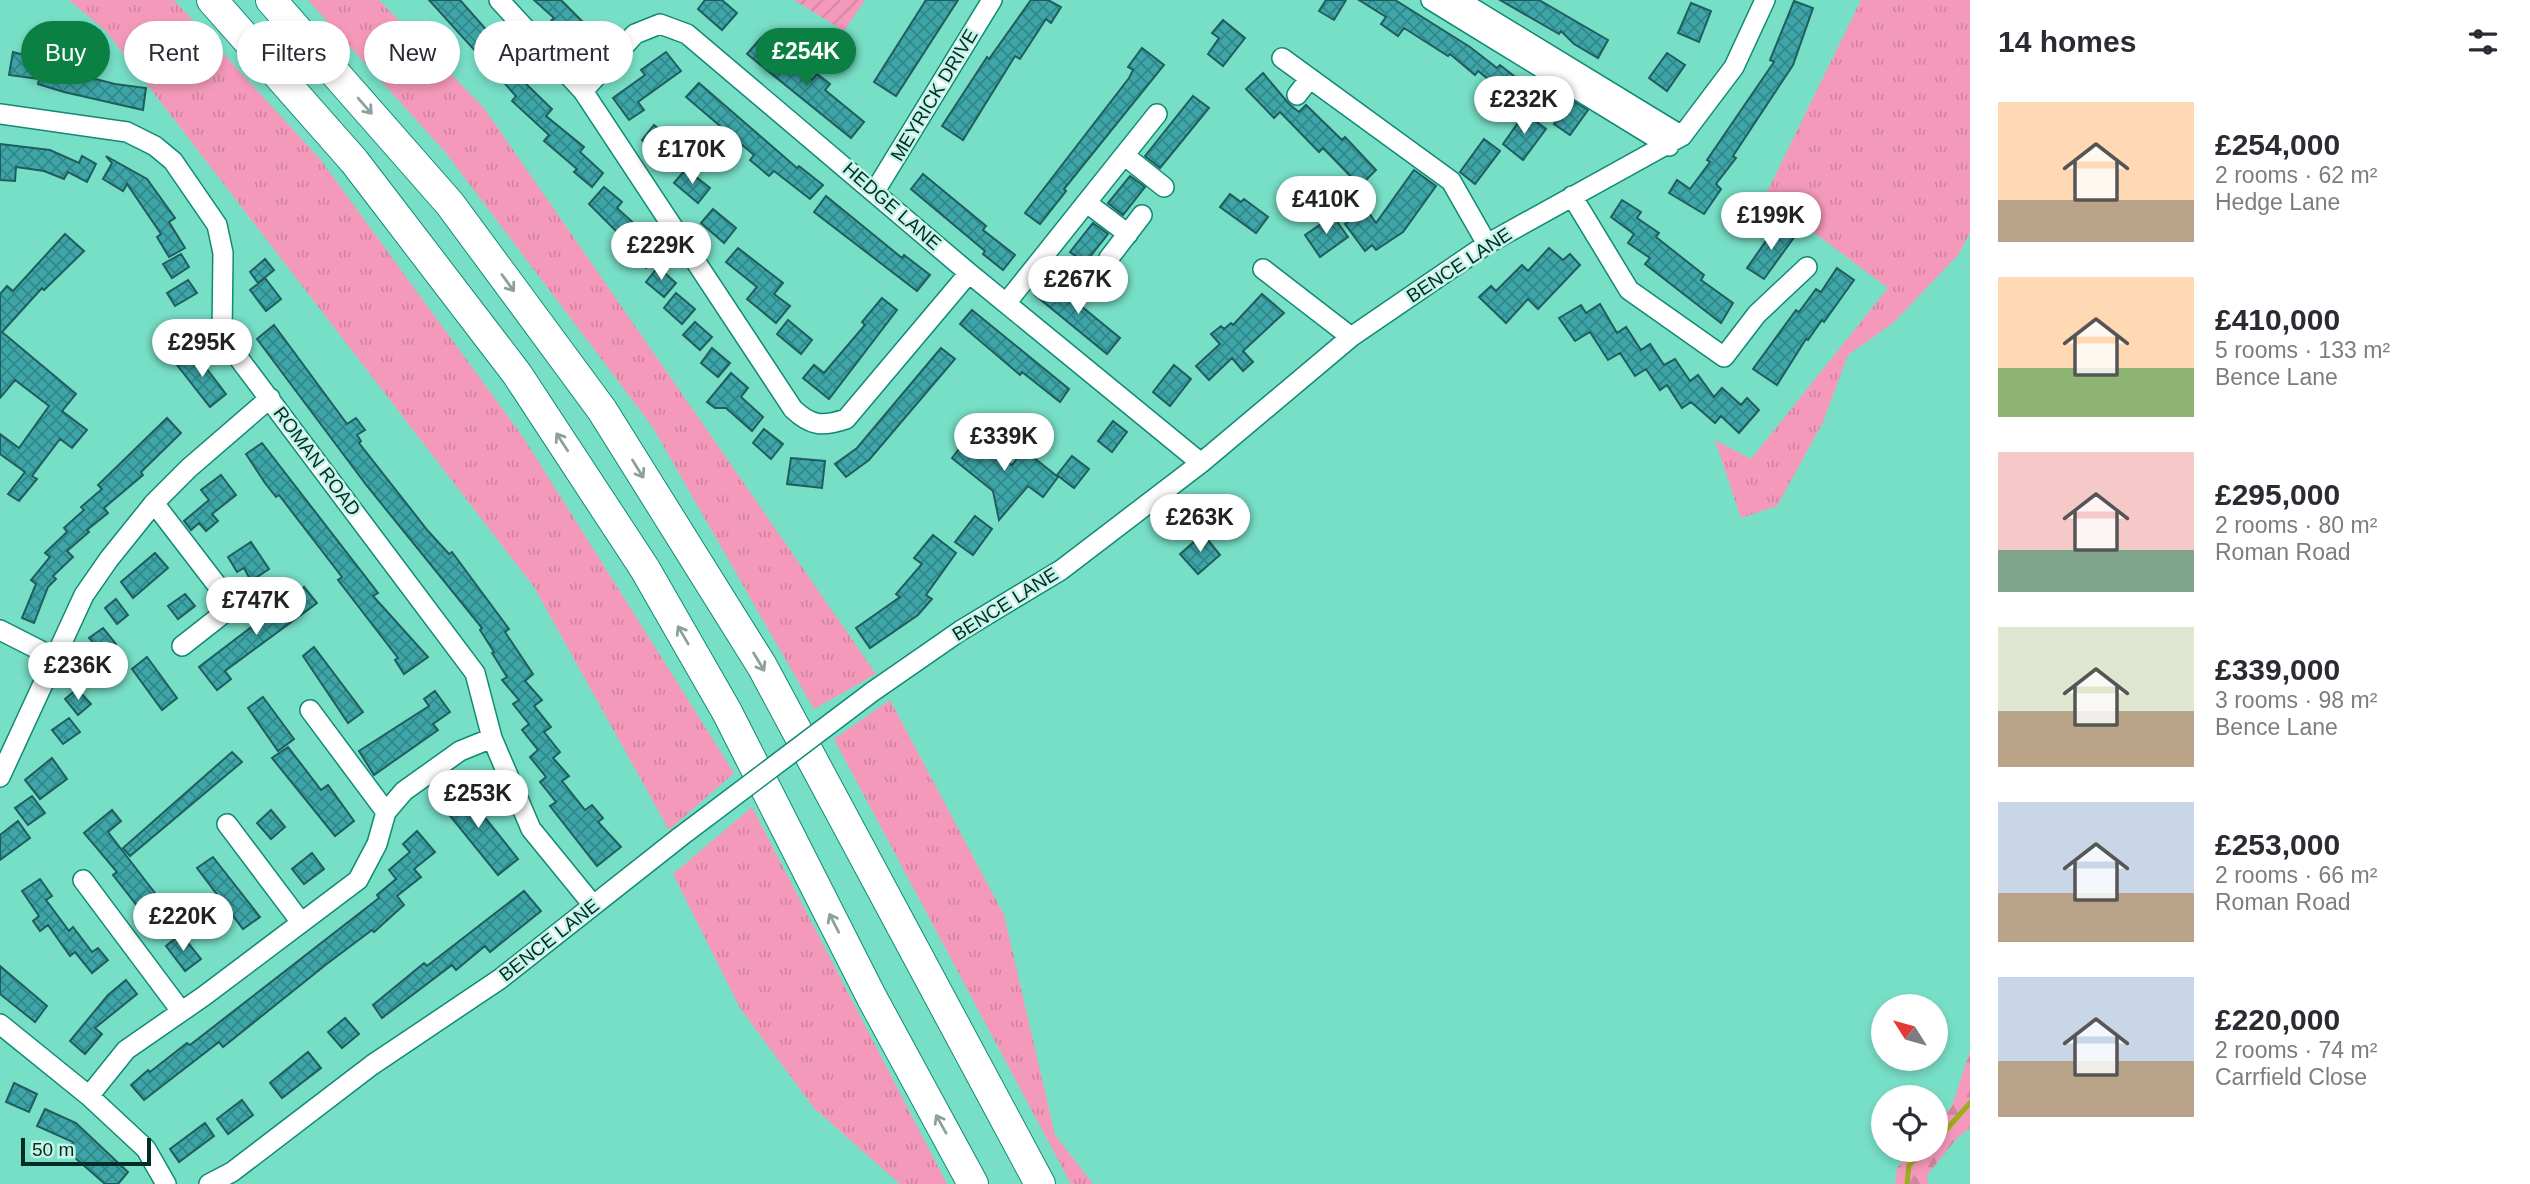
<!DOCTYPE html>
<html lang="en">
<head>
<meta charset="utf-8">
<style>
  body { margin:0; font-family:Helvetica,sans-serif; background:#f7f7f7; color:#2b2b33; height:100vh; display:flex; flex-direction:column; font-size:26px; white-space:nowrap }
  * { box-sizing:border-box; margin:0 }
  p { font-size:23px; color:#7c7c81 }
  .icon { flex:none; width:38px; height:38px; fill:none; stroke:currentColor; stroke-width:2; stroke-linecap:round; stroke-linejoin:round }
  .map { position:relative; flex:1; overflow:hidden }
  .drawer { display:flex; flex-direction:column; background:#fff; width:560px }
  .drawer>* { flex:none }
  .hud { position:absolute; left:21px; top:21px; width:665px; height:63px; display:flex; gap:14px }
  .needle { width:46px; rotate:307deg }
  .tools { position:absolute; left:1871px; top:994px; display:grid; gap:14px }
  .tools a { display:grid; place-items:center; width:77px; height:77px; border-radius:50%; background:#fff; box-shadow:0 4px 10px #0003; font-size:35px }
  .scale { position:absolute; left:21px; bottom:18px; width:130px; box-sizing:border-box; padding-left:7px; border:4px solid #002e26; border-top:0; font-size:19px; line-height:24px; white-space:nowrap; color:#002e26; -webkit-text-stroke:5px #c6f5e8; paint-order:stroke }
  .price { position:absolute; translate:-50% -60px; padding:0 16px; border-radius:24px; background:#fff; color:#222; font-size:23px; line-height:46px; filter:drop-shadow(0 2px 4px #0008) }
  .price::after { content:''; position:absolute; left:50%; top:42px; width:21px; height:16px; margin-left:-10px; background:inherit; clip-path:polygon(0 0,100% 0,50% 100%) }
  .price.current { background:#0b8043; color:#fff }
  ul { padding:0; list-style:none }
  li { display:flex; align-items:center; gap:21px; height:175px; padding:0 28px }
  li span { display:grid; place-items:center; flex:none; width:196px; height:140px; border-radius:0px; color:#555 }
  li>.icon { margin-inline-start:auto }
  span .icon { width:84px; height:84px; fill:#fffc; stroke-width:1 }
  li b { font-size:30px }
  h2 { display:flex; justify-content:space-between; align-items:center; height:84px; padding:0 28px; font-size:30px }
  .tag { padding:0 24px; border-radius:32px; background:#fff; box-shadow:0 4px 10px #0003; font-size:24px; line-height:63px }
  .tag.current { background:#0b8043; color:#fff }
  main { display:flex; flex:1; min-height:0 }
  .map>svg:first-child { display:block }
</style>
</head>
<body>
<main>
<div class="map">
<svg width="1970" height="1184" viewBox="0 0 1970 1184">
  <defs>
    <pattern id="grass-tufts" width="24" height="20" patternUnits="userSpaceOnUse" patternTransform="scale(1.75)"><rect width="24" height="20" fill="#f599ba"/><path d="M3 7l-1-3M5 7V3M7 7l1-3M15 17l-1-3M17 17v-4M19 17l1-3" fill="none" stroke="#d084a0"/></pattern>
    <pattern id="forest-firs" width="22" height="20" patternUnits="userSpaceOnUse" patternTransform="scale(1.75)"><rect width="22" height="20" fill="#f599ba"/><path d="M5 1l3.5 6h-7zM16 11l3.5 6h-7z" fill="#d084a0"/></pattern>
    <pattern id="garden-furrows" width="10" height="10" patternUnits="userSpaceOnUse" patternTransform="scale(1.75)"><rect width="10" height="10" fill="#f599ba"/><path d="M-1 1l2-2M0 10L10 0M9 11l2-2" fill="none" stroke="#d084a0"/></pattern>
    <pattern id="building-cross-hatch" width="8" height="8" patternUnits="userSpaceOnUse" patternTransform="scale(1.75)"><rect width="8" height="8" fill="#3ea6a8"/><path d="M0 0l8 8M0 8l8-8" fill="none" stroke="#328889"/></pattern>
  </defs>
  <rect width="100%" height="100%" fill="#78dfc7"/>
  <path fill="url(#grass-tufts)" d="M69,0H174L320,159L523,437L734,773L669,830L534,587L106,31Z
    M308,0H379L484,108L876,674L814,709L652,426L446,153Z
    M1861,0H1970V233L1958,255L1893,323L1848,355L1823,422L1777,506L1741,518L1715,440L1751,459L1888,288L1765,196Z
    M890,700L1004,915L1055,1135L1093,1184H1071L834,739Z
    M752,807L947,1184H900L814,1108L740,1008L673,874Z"/>
  <path fill="url(#forest-firs)" d="M1970,1051V1128L1957,1138L1927,1175L1928,1184H1895L1897,1168L1913,1150H1936V1124L1952,1106Z"/>
  <path fill="url(#garden-furrows)" d="M794,0H865L844,31Z"/>
  <g fill="none" stroke-linecap="round" stroke-linejoin="round">
    <path stroke="#9cae1c" stroke-width="5" d="M1936,1141L1970,1103
      M1907,1184L1909,1165L1926,1150"/>
  </g>
  <path fill="url(#building-cross-hatch)" stroke="#205d5e" stroke-width="2" d="M429,0H460L505,51L524,72L519,77L552,109L546,116L584,147L580,152L603,173L592,187L574,172L577,169L544,141L549,135L512,101L516,96Z
    M534,0H561L599,38L584,55L571,43L573,40L551,21L554,18Z
    M705,0H722L737,13L722,30L698,9Z
    M926,0H958L896,96L874,82Z
    M1031,0H1048L1061,7L1051,23L1046,19L1020,59L1015,56L963,140L942,126L987,57L989,59Z
    M1326,0H1346L1334,20L1319,11Z
    M1359,0H1395L1470,47L1497,68L1500,65L1519,80L1507,94L1478,71L1475,75L1450,54L1448,56L1404,28L1398,36L1381,24L1386,17Z
    M1500,0H1539L1608,40L1598,58L1574,44L1561,31L1559,34Z
    M1794,1L1813,8L1793,65L1733,156L1736,158L1716,184L1721,189L1704,214L1669,193L1677,180L1690,189L1710,162L1707,160L1774,62L1770,60Z
    M1691,3L1711,11L1699,42L1678,33Z
    M1223,20L1245,38L1223,66L1208,54L1219,38L1212,33Z
    M761,38L812,80L817,74L830,84L825,90L864,122L851,138L747,54Z
    M1142,48L1164,65L1064,189L1066,191L1040,224L1025,213L1129,78L1133,70L1128,67Z
    M13,52L57,64L56,69L115,84L146,88L143,110L64,92L38,84L39,79L9,75Z
    M666,52L681,71L638,102L644,110L629,120L613,98L645,75L641,70Z
    M1667,53L1685,65L1667,91L1649,78Z
    M1263,73L1289,104L1299,112L1306,105L1342,140L1345,137L1376,170L1360,186L1323,148L1319,152L1280,112L1274,118L1246,89Z
    M699,83L797,168L799,166L823,185L810,199L774,171L769,176L750,160L754,155L686,97Z
    M1193,96L1209,108L1160,168L1145,156Z
    M1571,100L1588,110L1570,135L1554,124Z
    M1525,113L1546,129L1523,160L1503,144Z
    M654,125L685,151L673,166L642,140Z
    M1484,139L1500,151L1475,184L1460,172Z
    M0,144L50,150L79,163L82,156L96,164L87,182L68,172L64,179L44,171L16,167L15,181L0,180Z
    M106,156L147,179L175,218L169,222L185,248L169,257L157,237L161,234L127,184L123,191L103,179L112,163Z
    M686,169L710,188L698,203L674,183Z
    M1414,170L1436,186L1403,232L1376,250L1372,245L1365,251L1345,224L1366,209L1376,223Z
    M923,174L986,226L983,230L1015,255L1003,270L983,254L985,251L911,189Z
    M1130,176L1145,187L1123,215L1108,203Z
    M604,187L622,202L617,208L640,229L627,242L589,204Z
    M1230,194L1241,202L1244,199L1268,217L1256,233L1220,207Z
    M826,196L902,258L904,255L930,275L917,291L814,212Z
    M1622,200L1641,212L1637,218L1659,233L1656,237L1704,275L1701,280L1733,303L1721,323L1645,264L1650,258L1628,243L1634,234L1611,217Z
    M713,209L736,228L724,243L701,223Z
    M1333,216L1348,237L1320,257L1305,235Z
    M1093,223L1108,234L1085,263L1070,252Z
    M1778,224L1795,236L1764,279L1747,268Z
    M65,234L84,251L44,290L42,288L2,332L76,394L62,411L87,430L72,448L60,439L32,476L37,479L19,501L8,494L25,472L0,454V434L19,448L49,406L15,380L0,398V294L7,286L13,291Z
    M640,240L658,255L646,268L628,254Z
    M738,248L783,283L774,294L790,306L776,323L747,299L757,287L726,262Z
    M1549,248L1563,260L1570,254L1580,265L1538,309L1528,299L1506,323L1479,297L1491,286L1496,291L1522,265L1528,271Z
    M181,254L189,267L172,278L163,264Z
    M265,259L274,270L258,283L250,272Z
    M658,267L676,283L664,297L646,282Z
    M1837,268L1854,280L1824,322L1822,320L1808,340L1806,339L1777,385L1753,369L1796,310L1799,312L1816,289L1821,292Z
    M265,278L281,299L266,311L250,290Z
    M1048,279L1120,338L1107,354L1035,295Z
    M188,280L197,293L175,306L167,293Z
    M676,293L695,309L682,324L664,308Z
    M1262,294L1284,313L1243,351L1253,362L1243,371L1232,358L1209,380L1196,366L1220,344L1211,334L1221,326L1224,329L1231,323L1233,325Z
    M882,298L897,310L829,399L803,378L814,365L824,373L865,325L862,322Z
    M1600,304L1617,333L1626,327L1641,350L1650,344L1664,365L1675,359L1690,381L1698,375L1714,397L1722,388L1741,405L1747,398L1759,410L1739,433L1721,416L1715,423L1691,402L1682,408L1667,385L1660,390L1646,369L1635,376L1620,353L1608,360L1590,332L1575,341L1559,318L1581,305L1586,313Z
    M972,310L1069,389L1060,402L1022,372L1020,375L960,324Z
    M788,320L812,340L801,354L777,334Z
    M695,322L712,337L700,350L683,335Z
    M274,325L347,424L356,418L365,430L357,435L361,441L359,443L428,531L449,554L452,552L509,629L505,632L533,674L525,681L542,700L534,706L551,727L544,732L560,752L553,758L569,776L562,781L585,810L592,805L603,818L598,822L621,847L597,866L550,806L556,802L540,782L546,777L530,757L538,750L522,730L529,724L513,704L519,700L502,680L507,677L492,653L494,652L480,630L482,628L367,486L257,339Z
    M712,348L730,363L718,377L701,363Z
    M941,348L955,359L869,460L846,477L835,464L857,448Z
    M194,352L226,394L210,407L177,365Z
    M1174,365L1191,379L1170,406L1153,392Z
    M731,373L748,388L741,397L763,417L752,431L726,408H715L707,402Z
    M167,418L181,433L141,472L143,475L104,508L108,513L87,530L89,532L67,551L73,557L53,576L56,579L48,587L34,623L22,618L36,584L31,580L50,557L45,553L67,532L64,528L84,510L81,507L102,489L98,485Z
    M1113,421L1127,432L1112,452L1098,441Z
    M764,429L783,444L771,459L753,443Z
    M971,433L1012,465L1024,450L1058,477L1043,497L1028,486L999,520L993,491L952,458Z
    M262,443L378,593L373,596L428,657L404,674L395,660L398,658L338,580L342,577L279,495L276,497L265,483L246,454Z
    M1072,456L1089,469L1074,488L1057,475Z
    M791,458L825,461L822,488L787,484Z
    M221,475L236,495L212,514L218,521L206,531L199,523L191,530L184,521L209,500L201,490Z
    M975,516L992,529L973,555L955,542Z
    M1203,534L1220,555L1198,574L1180,554Z
    M933,535L956,553L926,595L932,599L918,615L870,648L856,628L900,597L896,594L922,564L914,558Z
    M251,542L269,569L251,581L244,568L237,572L228,557Z
    M155,553L168,568L133,598L121,582Z
    M304,587L317,603L225,671L231,679L217,690L199,667Z
    M185,594L195,606L178,619L168,606Z
    M116,599L128,615L117,624L105,608Z
    M103,628L116,644L103,654L89,638Z
    M314,647L363,712L348,723L303,656Z
    M147,657L177,698L162,710L132,669Z
    M89,658L102,674L90,683L78,667Z
    M77,689L91,704L78,715L65,699Z
    M435,691L450,712L433,724L438,730L374,775L359,751L429,706L424,699Z
    M263,697L294,739L278,751L248,708Z
    M69,718L80,732L63,744L52,730Z
    M288,747L321,790L328,785L354,821L335,836L272,758Z
    M232,752L242,762L130,856L123,848Z
    M52,758L67,779L40,799L25,780Z
    M459,785L518,859L498,875L438,801Z
    M32,796L45,813L28,825L15,808Z
    M112,810L121,821L108,832L168,910L164,913L166,916L153,926L113,875L117,872L84,833Z
    M271,810L285,827L271,839L257,823Z
    M18,821L30,838L0,860V835Z
    M417,831L435,852L414,869L421,877L397,896L404,905L374,932L372,930L328,963L223,1047L219,1042L144,1100L131,1085L148,1070L150,1072L187,1043L190,1045L379,898L377,895L396,879L389,870L410,852L403,844Z
    M312,853L324,869L304,884L292,869Z
    M213,857L260,917L243,929L197,868Z
    M40,879L52,896L46,900L69,931L73,927L92,952L98,948L108,960L92,973L75,952L70,956L48,925L40,931L33,921L39,916L22,891Z
    M524,891L541,911L490,952L485,946L456,970L452,965L382,1018L373,1005L424,963L427,966Z
    M181,934L201,959L185,971L166,946Z
    M0,966L47,1006L35,1022L0,994Z
    M126,980L137,994L95,1028L102,1034L85,1054L70,1041L108,995Z
    M345,1018L359,1034L342,1048L328,1032Z
    M308,1052L321,1068L282,1098L270,1083Z
    M14,1083L37,1094L29,1112L6,1102Z
    M242,1100L253,1115L228,1134L217,1119Z
    M45,1109L76,1123L128,1172L118,1184H105L66,1150L73,1142L37,1126Z
    M205,1123L214,1136L179,1162L170,1149Z"/>
  <g fill="none" stroke-linecap="round" stroke-linejoin="round">
    <g stroke="#0e8a76" stroke-width="22">
      <path id="minor" d="M499,0L583,91L793,409C811,426 822,427 846,419L969,273
        M1431,0L1669,146
        M1459,0L1682,136
        M1282,58L1451,181L1487,244
        M583,91L635,34L660,24L687,34L969,273L1201,463
        M1297,95L1310,78
        M0,114L127,132L155,146L173,161L217,225L223,253L222,336L475,673L492,738L531,829L593,905
        M1124,155L1164,187
        M875,191L992,0
        M1572,196L1629,290L1724,357L1757,314L1807,267
        M1087,203L1128,234
        M1109,258L1142,215
        M1263,269L1351,337
        M1007,302L1157,114
        M154,503L233,606L182,646
        M0,630L57,659
        M872,692L960,631L1061,570L1201,463L1351,337L1487,244L1682,136L1734,67L1765,0
        M310,710L386,812
        M0,777L84,595L109,559L154,503L189,468L270,398
        M227,824L300,921
        M83,880L181,1011
        M0,1024L89,1096L146,1149L166,1184
        M89,1096L126,1050L204,996L358,880L377,844L386,812L404,791L460,751L492,738
        M209,1184L232,1172L372,1065L500,979L680,837"/>
    </g>
    <g stroke="#0e8a76" stroke-width="32">
      <path id="highway" d="M212,0L354,161L517,374L645,569L727,712L872,998L973,1184
        M271,0L450,204L602,410L762,666L1040,1184"/>
    </g>
    <use href="#minor" stroke="#fff" stroke-width="19"/>
    <use href="#highway" stroke="#fff" stroke-width="30"/>
    <g stroke="#0e8a76" stroke-width="22" stroke-linecap="butt">
      <path id="minor-bridge" d="M680,837L872,692"/>
    </g>
    <use href="#minor-bridge" stroke="#fff" stroke-width="19"/>
  </g>
  <defs><path id="oneway-shaft" d="M-6 0H5M1.5-3L5.5 0L1.5 3" fill="none" stroke-width="1.6" stroke-linecap="round" stroke-linejoin="round" transform="scale(1.75)"/></defs>
  <g stroke="#8ca19d">
    <use href="#oneway-shaft" transform="translate(365 106) rotate(49)"/>
    <use href="#oneway-shaft" transform="translate(508 283) rotate(54)"/>
    <use href="#oneway-shaft" transform="translate(562 442) rotate(-123)"/>
    <use href="#oneway-shaft" transform="translate(638 469) rotate(58)"/>
    <use href="#oneway-shaft" transform="translate(683 635) rotate(-120)"/>
    <use href="#oneway-shaft" transform="translate(759 662) rotate(59)"/>
    <use href="#oneway-shaft" transform="translate(834 923) rotate(-117)"/>
    <use href="#oneway-shaft" transform="translate(941 1124) rotate(-119)"/>
  </g>
  <g text-anchor="middle" dominant-baseline="central" stroke-width="5" stroke-linejoin="round" paint-order="stroke">
    <g font-size="19" fill="#002e26" stroke="#c6f5e8">
      <text transform="translate(934 95) rotate(-59)">MEYRICK DRIVE</text>
      <text transform="translate(892 206) rotate(41)">HEDGE LANE</text>
      <text transform="translate(1459 265) rotate(-33)">BENCE LANE</text>
      <text transform="translate(317 461) rotate(53)">ROMAN ROAD</text>
      <text transform="translate(1005 604) rotate(-32)">BENCE LANE</text>
      <text transform="translate(549 940) rotate(-38)">BENCE LANE</text>
    </g>
  </g>
</svg>
<div class="tools">
<a><svg class="needle" viewBox="-14 -14 28 28"><path d="M0-13l5 13h-10z" fill="#e53935"/><path d="M0 13l5-13h-10z" fill="#7c7c81"/></svg></a>
<a><svg class="icon" aria-label="locate" viewBox="0 0 24 24"><circle cx="12" cy="12" r="6"/><path d="M12 2v4M12 18v4M2 12h4M18 12h4"/></svg></a>
</div>
<div class="scale">50 m</div>
<b class="price current" style="left:806px;top:88px">£254K</b>
<b class="price" style="left:1524px;top:136px">£232K</b>
<b class="price" style="left:692px;top:186px">£170K</b>
<b class="price" style="left:1326px;top:236px">£410K</b>
<b class="price" style="left:1771px;top:252px">£199K</b>
<b class="price" style="left:661px;top:282px">£229K</b>
<b class="price" style="left:1078px;top:316px">£267K</b>
<b class="price" style="left:202px;top:379px">£295K</b>
<b class="price" style="left:1004px;top:473px">£339K</b>
<b class="price" style="left:1200px;top:554px">£263K</b>
<b class="price" style="left:256px;top:637px">£747K</b>
<b class="price" style="left:78px;top:702px">£236K</b>
<b class="price" style="left:478px;top:830px">£253K</b>
<b class="price" style="left:183px;top:953px">£220K</b>
<div class="hud">
<a class="tag current">Buy</a>
<a class="tag">Rent</a>
<a class="tag">Filters</a>
<a class="tag">New</a>
<a class="tag">Apartment</a>
</div>
</div>
<section class="drawer">
<h2>14 homes<svg class="icon" aria-label="filters" viewBox="0 0 24 24"><path d="M4 7h16M4 17h16"/><circle cx="9" cy="7" r="2"/><circle cx="15" cy="17" r="2"/></svg></h2>
<ul>
<li><span style="background:linear-gradient(#ffd9b3 70%,#b9a48a 0)"><svg class="icon" aria-label="home" viewBox="0 0 24 24"><path d="M3 11l9-7 9 7M6 9v11h12V9"/></svg></span><div><b>£254,000</b><p>2 rooms · 62 m²</p><p>Hedge Lane</p></div></li>
<li><span style="background:linear-gradient(#ffd9b3 65%,#8fb573 0)"><svg class="icon" aria-label="home" viewBox="0 0 24 24"><path d="M3 11l9-7 9 7M6 9v11h12V9"/></svg></span><div><b>£410,000</b><p>5 rooms · 133 m²</p><p>Bence Lane</p></div></li>
<li><span style="background:linear-gradient(#f6c9c9 70%,#7fa58c 0)"><svg class="icon" aria-label="home" viewBox="0 0 24 24"><path d="M3 11l9-7 9 7M6 9v11h12V9"/></svg></span><div><b>£295,000</b><p>2 rooms · 80 m²</p><p>Roman Road</p></div></li>
<li><span style="background:linear-gradient(#dfe7d0 60%,#b9a48a 0)"><svg class="icon" aria-label="home" viewBox="0 0 24 24"><path d="M3 11l9-7 9 7M6 9v11h12V9"/></svg></span><div><b>£339,000</b><p>3 rooms · 98 m²</p><p>Bence Lane</p></div></li>
<li><span style="background:linear-gradient(#c9d6e8 65%,#b9a48a 0)"><svg class="icon" aria-label="home" viewBox="0 0 24 24"><path d="M3 11l9-7 9 7M6 9v11h12V9"/></svg></span><div><b>£253,000</b><p>2 rooms · 66 m²</p><p>Roman Road</p></div></li>
<li><span style="background:linear-gradient(#c9d6e8 60%,#b9a48a 0)"><svg class="icon" aria-label="home" viewBox="0 0 24 24"><path d="M3 11l9-7 9 7M6 9v11h12V9"/></svg></span><div><b>£220,000</b><p>2 rooms · 74 m²</p><p>Carrfield Close</p></div></li>
</ul>
</section>
</main>
</body>
</html>
